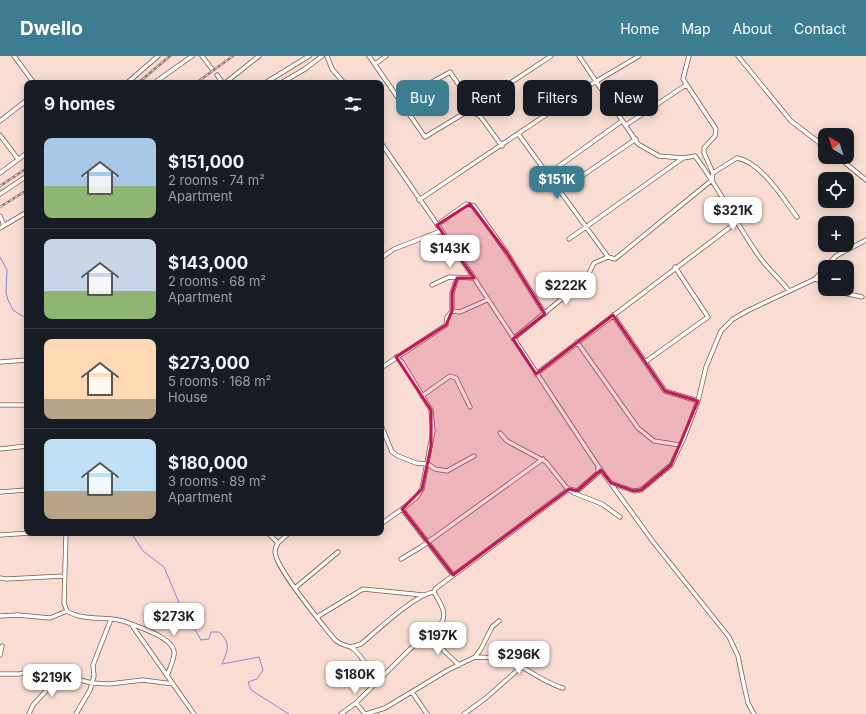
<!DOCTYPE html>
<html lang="en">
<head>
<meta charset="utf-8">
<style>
  body { margin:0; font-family:Inter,sans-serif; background:#20242c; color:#f1f3f6; height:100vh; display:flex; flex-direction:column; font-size:15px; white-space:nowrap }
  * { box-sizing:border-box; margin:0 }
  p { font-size:13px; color:#9ea1a6 }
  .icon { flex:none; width:22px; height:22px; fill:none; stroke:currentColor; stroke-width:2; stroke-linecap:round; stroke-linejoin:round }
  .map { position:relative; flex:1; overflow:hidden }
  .side { position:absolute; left:24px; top:24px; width:360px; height:456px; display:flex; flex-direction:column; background:#171b24; border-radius:8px; box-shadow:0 2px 10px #0003 }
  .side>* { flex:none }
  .guide { position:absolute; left:396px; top:24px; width:380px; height:36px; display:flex; gap:8px }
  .needle { width:26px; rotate:321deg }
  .controls { position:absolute; left:818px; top:72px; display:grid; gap:8px }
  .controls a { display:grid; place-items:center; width:36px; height:36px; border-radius:8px; background:#171b24; box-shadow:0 2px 10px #0003; font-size:20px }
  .price { position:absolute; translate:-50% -34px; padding:0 9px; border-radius:8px; background:#fff; color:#222; font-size:13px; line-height:26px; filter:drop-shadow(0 1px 2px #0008) }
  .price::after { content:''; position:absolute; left:50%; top:24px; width:12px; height:9px; margin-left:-6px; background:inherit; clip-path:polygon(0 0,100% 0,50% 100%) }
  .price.on { background:#3d7d91; color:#fff }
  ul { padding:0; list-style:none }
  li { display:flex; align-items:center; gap:12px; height:100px; padding:0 20px }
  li+li { border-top:1px solid #363941 }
  li span { display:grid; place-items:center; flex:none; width:112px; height:80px; border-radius:8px; color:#555 }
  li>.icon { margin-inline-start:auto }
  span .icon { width:48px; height:48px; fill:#fffc; stroke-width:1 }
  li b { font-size:17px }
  h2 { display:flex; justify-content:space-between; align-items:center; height:48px; padding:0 20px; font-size:17px }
  .tag { padding:0 14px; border-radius:8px; background:#171b24; box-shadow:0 2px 10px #0003; font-size:14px; line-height:36px }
  .tag.on { background:#3d7d91; color:#fff }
  header { display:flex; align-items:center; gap:24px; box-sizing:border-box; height:56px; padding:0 20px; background:#3d7d91; color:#fff }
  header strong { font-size:19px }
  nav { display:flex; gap:22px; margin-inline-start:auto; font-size:14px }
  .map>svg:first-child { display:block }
</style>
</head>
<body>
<header>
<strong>Dwello</strong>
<nav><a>Home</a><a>Map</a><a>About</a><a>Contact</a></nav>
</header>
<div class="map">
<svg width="866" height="658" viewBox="0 0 866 658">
  <rect width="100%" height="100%" fill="#f9ddd3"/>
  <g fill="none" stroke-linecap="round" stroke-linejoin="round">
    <path stroke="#8587dc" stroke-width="1" d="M0,201L7,214L6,237L8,244L13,254L27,263
      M131,477L143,495L164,511L180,549L191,555L194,572L201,584L209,583L211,576H219C231,587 228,594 222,608L259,601L263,614L257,623L248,626L251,634L289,658"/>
    <g stroke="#7e5748" stroke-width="5">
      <path id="street" d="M14,0L34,27
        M202,0L212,13
        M327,0L332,13L344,27
        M369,0L425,81L468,55L480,60L502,90
        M579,0L638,88L659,100L683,102L695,100C720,133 737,170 761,203C770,215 781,224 789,235
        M689,0L683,23L716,73L715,80L704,92V97L713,117
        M738,0L791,65L825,91
        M375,8L386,0
        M217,19L223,27
        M127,27L158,0
        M154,27L192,0
        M225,27L259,0
        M265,27L309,0
        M281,27L305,13L322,0
        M400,44L450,16L474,51
        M468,55L551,0
        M0,65L27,44
        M626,69L686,29
        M0,79L18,103
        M519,79L608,201
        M381,87L466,210L598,410V417L577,435L569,433L435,533L434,536
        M838,101L866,124
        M0,117L27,97
        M548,118L622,65
        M560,135L636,83
        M0,138L27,120
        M419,144L595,26L639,0
        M0,160L4,169
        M437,169L466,148L474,150L507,197L545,258
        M0,172L27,156
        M569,183L683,102
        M381,202L394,193L441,175
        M826,211L836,200L866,184
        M815,223L825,227
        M432,229L449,221L473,222
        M837,233L843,237L862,241
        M452,255L460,256L487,244
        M613,259L665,335L698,345
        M513,283L586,223L594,207L608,201L615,203L712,124L713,117L737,102C761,106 783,142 797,161
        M577,286L638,372L654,385L680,389
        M396,301L402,306L431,354L433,375L422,433L416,442L402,453L453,519
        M0,306L27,304
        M645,306L708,261L675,211
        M381,312L446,269L447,261L452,255V237L457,222
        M536,318L737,166
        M422,340L450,320L456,322L470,351
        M0,349H27
        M381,369L392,396L398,400L416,407L428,408L435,413L447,415L474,400
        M500,377L507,385L546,406L566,431L574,437L602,448L620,461
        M0,393L27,390
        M598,410L654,487L729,581L738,600L743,625L748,647L754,658
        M611,427L634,435L641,434L671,409L684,382L698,345L706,311L721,275L733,263L749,254L815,223L825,212
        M0,436L27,434
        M381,468L402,453
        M66,477L64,547L67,555C86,567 111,558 131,568L194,658
        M268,477L278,487C276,490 275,493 275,496C276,513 323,569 335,584C342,590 347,589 352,592C363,599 369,616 377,626
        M368,477H369
        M0,479L31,477
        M278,487L289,477
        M401,503L421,491L543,403
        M0,522L6,523L64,520
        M295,532L338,496
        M0,560L18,559L50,562L67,555
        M317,561L363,533L423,539
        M132,568C143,573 177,583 174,599C173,606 169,614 167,620
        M426,579L439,586L444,595L459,609
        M351,591L361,588C378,574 414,539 434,536
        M0,599L2,590
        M475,601C491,601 509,604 523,612C537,619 548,628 563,632
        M0,618H19L40,614L92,627L109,628L143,624L173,628
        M412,636L427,658
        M356,647L410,593L441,568C448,557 440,547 434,536
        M29,658L33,649L46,635L51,617
        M76,658L90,634L94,620L93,609L111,563
        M341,658L356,647L365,658
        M366,658L385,652L448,614L475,601L481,593L492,571L499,565
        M464,658L486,642L521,611"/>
    </g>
    <use href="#street" stroke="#fff" stroke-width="3.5"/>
    <g stroke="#917b73" stroke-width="2.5">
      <path id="rail" d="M138,27L170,0
        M196,27L233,0
        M0,130L27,112
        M0,151L27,134"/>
    </g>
    <use href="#rail" stroke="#fff" stroke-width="1" stroke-dasharray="3" stroke-linecap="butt"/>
  </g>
  <path fill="#c2185b" fill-opacity="0.2" stroke="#c2185b" stroke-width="3" stroke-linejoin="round" d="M470,148L507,197L545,258L513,283L536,318L613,259L665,335L698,345L671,409L641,434L634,435L611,427L601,414L577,435L569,433L453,519L402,453L422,433L431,390V354L396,301L446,269L452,255V237L457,222H474L437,169Z"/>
</svg>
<div class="controls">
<a><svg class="needle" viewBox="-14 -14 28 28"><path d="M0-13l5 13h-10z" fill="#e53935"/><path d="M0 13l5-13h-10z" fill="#9ea1a6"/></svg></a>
<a><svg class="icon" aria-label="locate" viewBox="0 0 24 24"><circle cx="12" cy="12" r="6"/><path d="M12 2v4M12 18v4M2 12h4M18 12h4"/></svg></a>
<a>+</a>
<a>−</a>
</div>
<b class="price on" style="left:557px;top:144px">$151K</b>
<b class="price" style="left:733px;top:175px">$321K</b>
<b class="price" style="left:450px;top:213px">$143K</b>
<b class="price" style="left:566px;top:250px">$222K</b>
<b class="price" style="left:174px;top:581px">$273K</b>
<b class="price" style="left:438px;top:600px">$197K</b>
<b class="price" style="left:519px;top:619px">$296K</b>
<b class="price" style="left:355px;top:639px">$180K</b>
<b class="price" style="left:52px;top:642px">$219K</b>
<div class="guide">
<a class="tag on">Buy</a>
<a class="tag">Rent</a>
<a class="tag">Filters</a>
<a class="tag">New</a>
</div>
<section class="side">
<h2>9 homes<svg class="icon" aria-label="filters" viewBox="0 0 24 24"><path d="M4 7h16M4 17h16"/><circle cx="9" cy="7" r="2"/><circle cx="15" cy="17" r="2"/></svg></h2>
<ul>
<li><span style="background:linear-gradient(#a9c7e8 60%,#8fb573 0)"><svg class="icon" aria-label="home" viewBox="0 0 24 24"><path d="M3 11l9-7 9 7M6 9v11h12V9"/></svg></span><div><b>$151,000</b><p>2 rooms · 74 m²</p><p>Apartment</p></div></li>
<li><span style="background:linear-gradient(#c9d6e8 65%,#8fb573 0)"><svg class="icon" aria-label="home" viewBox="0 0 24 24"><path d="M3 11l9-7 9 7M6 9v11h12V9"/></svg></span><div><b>$143,000</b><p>2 rooms · 68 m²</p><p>Apartment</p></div></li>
<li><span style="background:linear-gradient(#ffd9b3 75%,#b9a48a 0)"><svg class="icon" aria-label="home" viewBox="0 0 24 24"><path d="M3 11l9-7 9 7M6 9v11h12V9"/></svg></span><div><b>$273,000</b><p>5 rooms · 168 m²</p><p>House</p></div></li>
<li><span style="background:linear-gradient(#bfe0f5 65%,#b9a48a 0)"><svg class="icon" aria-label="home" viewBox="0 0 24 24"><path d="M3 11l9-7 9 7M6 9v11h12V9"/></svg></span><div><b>$180,000</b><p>3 rooms · 89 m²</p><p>Apartment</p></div></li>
</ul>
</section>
</div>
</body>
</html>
